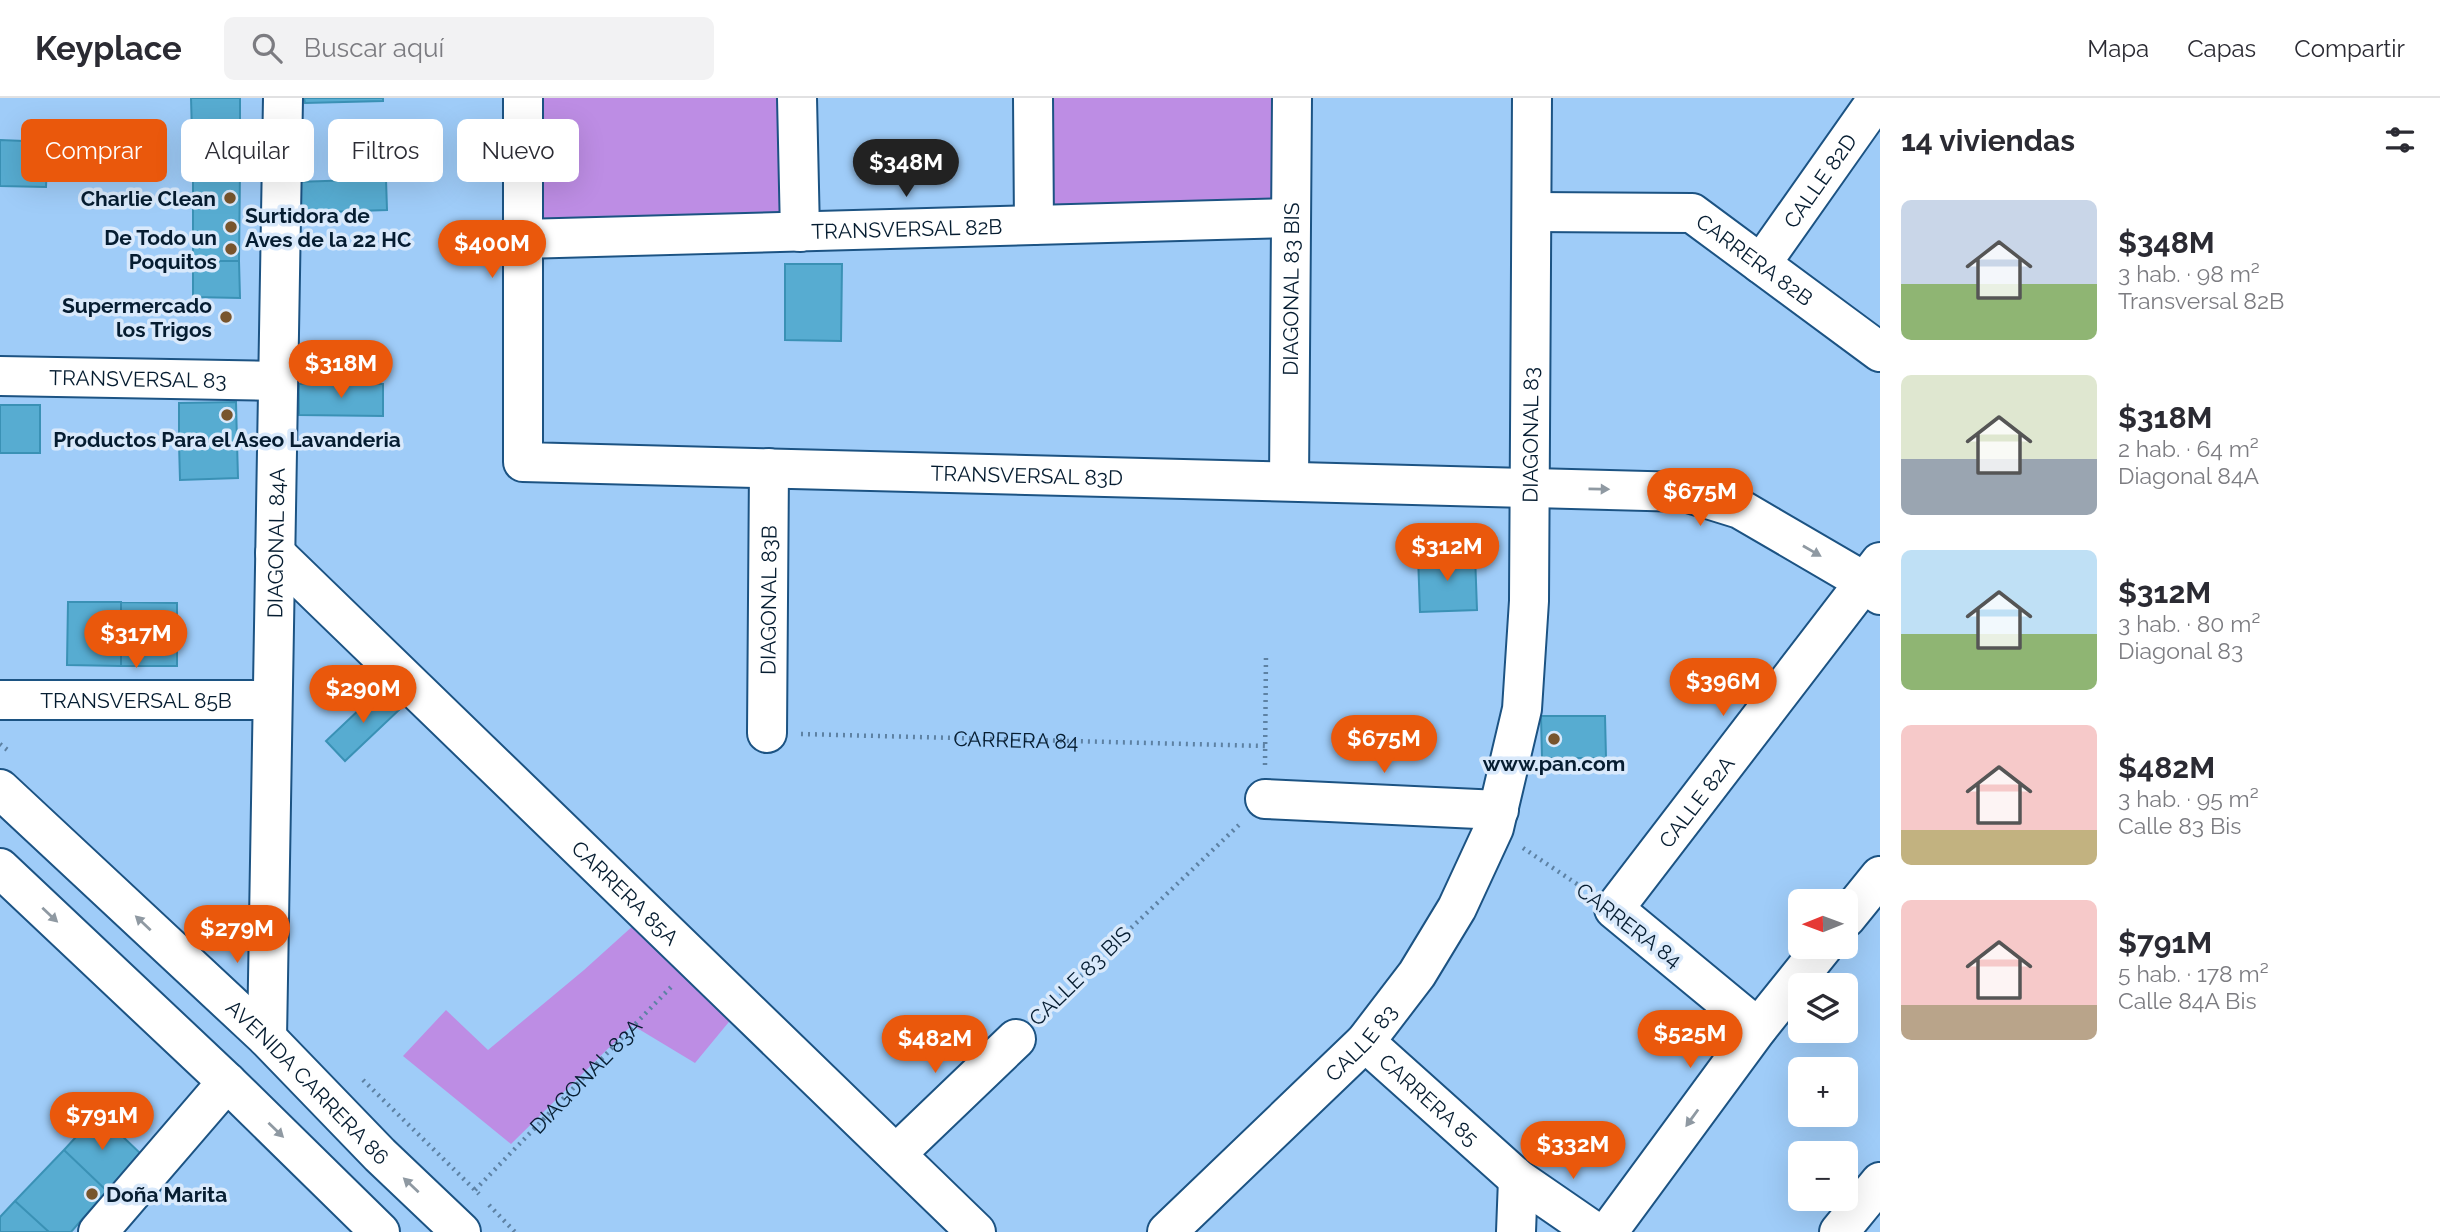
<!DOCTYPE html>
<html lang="es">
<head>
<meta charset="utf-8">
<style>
  body { margin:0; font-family:Raleway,sans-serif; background:#f2f2f3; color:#2b2b33; height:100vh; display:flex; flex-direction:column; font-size:26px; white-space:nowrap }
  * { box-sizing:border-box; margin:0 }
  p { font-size:23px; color:#7c7c81 }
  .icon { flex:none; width:38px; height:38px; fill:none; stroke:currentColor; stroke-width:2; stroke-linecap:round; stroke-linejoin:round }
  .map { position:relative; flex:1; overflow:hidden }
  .sheet { display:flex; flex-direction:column; background:#fff; width:560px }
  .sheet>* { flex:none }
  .top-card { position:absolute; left:21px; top:21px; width:665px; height:63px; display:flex; gap:14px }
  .needle { width:46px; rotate:269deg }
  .tools { position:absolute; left:1788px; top:791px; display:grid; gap:14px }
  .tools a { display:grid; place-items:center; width:70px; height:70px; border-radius:10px; background:#fff; box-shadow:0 7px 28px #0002; font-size:35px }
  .price { position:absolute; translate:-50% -60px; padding:0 16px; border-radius:24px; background:#ea580c; color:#fff; font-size:23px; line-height:46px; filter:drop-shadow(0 2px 4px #0008) }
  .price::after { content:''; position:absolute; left:50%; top:42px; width:21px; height:16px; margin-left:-10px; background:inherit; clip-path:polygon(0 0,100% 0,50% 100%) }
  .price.selected { background:#222; color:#fff }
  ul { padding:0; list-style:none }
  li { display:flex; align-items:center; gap:21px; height:175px; padding:0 21px }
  li span { display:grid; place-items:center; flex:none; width:196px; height:140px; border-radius:10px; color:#555 }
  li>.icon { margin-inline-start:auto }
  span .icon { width:84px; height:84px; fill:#fffc; stroke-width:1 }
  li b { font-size:30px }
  h2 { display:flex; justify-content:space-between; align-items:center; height:84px; padding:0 21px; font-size:30px }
  .chip { padding:0 24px; border-radius:10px; background:#fff; box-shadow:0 7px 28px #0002; font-size:24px; line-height:63px }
  .chip.selected { background:#ea580c; color:#fff }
  header { display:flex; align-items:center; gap:42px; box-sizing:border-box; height:98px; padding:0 35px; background:#fff; border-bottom:2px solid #e1e1e2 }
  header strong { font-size:33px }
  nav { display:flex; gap:38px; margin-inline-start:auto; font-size:24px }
  .search { width:490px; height:63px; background:#f2f2f3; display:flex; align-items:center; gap:18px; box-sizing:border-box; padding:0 24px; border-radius:10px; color:#7c7c81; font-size:26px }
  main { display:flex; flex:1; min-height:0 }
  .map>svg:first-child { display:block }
</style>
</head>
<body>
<header>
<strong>Keyplace</strong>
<div class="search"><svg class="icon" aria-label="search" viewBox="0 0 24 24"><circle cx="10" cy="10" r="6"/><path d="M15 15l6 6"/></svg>Buscar aquí</div>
<nav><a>Mapa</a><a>Capas</a><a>Compartir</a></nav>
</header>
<main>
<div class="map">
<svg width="1880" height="1134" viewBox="0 0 1880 1134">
  <rect width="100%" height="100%" fill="#9fccf8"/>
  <path fill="#bd8de4" d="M523,0H797L800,134L522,141Z
    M1033,0H1292L1291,120L1034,127Z
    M645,817L747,902L695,965L632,927L511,1046L403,958L446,912L488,952L584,872Z"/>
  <path fill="#57acd1" stroke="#3a91b5" stroke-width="2" d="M191,0H240V72H193Z
    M304,0H383V3L305,5Z
    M0,42L48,44L46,89L0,88Z
    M193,72H240L239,163H193Z
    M386,81L387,112L296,115L295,84Z
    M193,163H239L240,200L193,199Z
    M785,166H842L841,243L785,242Z
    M299,286H383V318L299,317Z
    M236,304L237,344L179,345V305Z
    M0,307H40V355H0Z
    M237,344L238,380L180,382L179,345Z
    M1475,456L1477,512L1420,514L1418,458Z
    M68,504H121V568L67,567Z
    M121,504L177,505V568H121Z
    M381,591L400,611L345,663L326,643Z
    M1541,618H1605L1606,660H1542Z
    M98,1015L141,1056L107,1093L64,1052Z
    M64,1052L107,1093L71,1134H49L15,1103Z
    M15,1103L49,1134H0V1119Z"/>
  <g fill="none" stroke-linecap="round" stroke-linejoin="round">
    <g stroke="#1c5383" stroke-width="42">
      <g id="minor">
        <path id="s3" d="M523,0V364L1685,394L1740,411L1865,484L1880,497"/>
        <path d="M797,0L800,134"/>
        <path d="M1033,0L1034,127"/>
        <path id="s4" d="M1532,114L1692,115L1880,254"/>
        <path id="s5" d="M522,141L1291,120"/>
        <path id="s6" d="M1761,166L1878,0"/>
        <path id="s7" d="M0,278L278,283"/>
        <path id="s8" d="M1289,383L1292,0"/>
        <path id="s9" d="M275,455L976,1134"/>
        <path id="s10" d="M0,602H272"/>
        <path id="s11" d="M767,635L769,370"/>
        <path d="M1265,701L1499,712"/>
        <path d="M1846,820L1880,778"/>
        <path id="s12" d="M1758,930L1614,811L1880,464"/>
        <path id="s13" d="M267,940L283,0"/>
        <path id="s14" d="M1365,944L1518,1081L1595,1134"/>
        <path d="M896,1056L1016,941"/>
        <path d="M98,1134L227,984"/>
        <path id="s15" d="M1167,1134L1365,944L1417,876L1457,810L1494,730L1522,611L1529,503L1532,0"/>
        <path d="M1516,1134L1518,1081"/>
        <path d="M1608,1134L1758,930L1823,849"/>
        <path d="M1839,1134L1880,1084"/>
      </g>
    </g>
    <g stroke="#1c5383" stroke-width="42">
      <g id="major">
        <path id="s16" d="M0,691L267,940L380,1057L461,1134"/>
        <path d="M0,770L227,984L380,1134"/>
      </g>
    </g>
    <g stroke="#5d81a3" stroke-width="4.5" stroke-dasharray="2 5" stroke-linecap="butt">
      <path id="s1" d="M801,636L1265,648"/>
      <path d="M0,646L10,654"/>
      <path d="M1265,667L1266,556"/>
      <path d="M1523,750L1586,792"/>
      <path d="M1040,917L1241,725"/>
      <path d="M363,982L479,1096"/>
      <path id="s2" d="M475,1092L671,889"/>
      <path d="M489,1107L515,1134"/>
    </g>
    <use href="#minor" stroke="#fff" stroke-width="38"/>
    <use href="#major" stroke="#fff" stroke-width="38"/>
  </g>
  <defs><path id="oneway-solid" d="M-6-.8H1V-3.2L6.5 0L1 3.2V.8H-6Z" transform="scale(1.75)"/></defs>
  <g fill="#8f99a2">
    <use href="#oneway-solid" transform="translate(1599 391) rotate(1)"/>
    <use href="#oneway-solid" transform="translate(1812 453) rotate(30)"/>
    <use href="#oneway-solid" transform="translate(50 817) rotate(43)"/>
    <use href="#oneway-solid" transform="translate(143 825) rotate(-137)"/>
    <use href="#oneway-solid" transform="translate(1692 1020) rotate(126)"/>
    <use href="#oneway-solid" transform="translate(276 1032) rotate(44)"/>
    <use href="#oneway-solid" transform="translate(411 1087) rotate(-137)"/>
  </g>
  <g fill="#78552d" stroke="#d9e9fb" stroke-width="2.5">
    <circle cx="230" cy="100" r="7"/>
    <circle cx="231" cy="129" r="7"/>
    <circle cx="231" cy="151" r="7"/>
    <circle cx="226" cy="219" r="7"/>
    <circle cx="227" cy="317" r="7"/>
    <circle cx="1554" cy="641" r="7"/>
    <circle cx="92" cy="1096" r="7"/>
  </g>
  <g text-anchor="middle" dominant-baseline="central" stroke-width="7" stroke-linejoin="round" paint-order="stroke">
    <g font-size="21" fill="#061d31" stroke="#d9e9fb">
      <text stroke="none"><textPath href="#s6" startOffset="102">CALLE 82D</textPath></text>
      <text stroke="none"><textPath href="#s5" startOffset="385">TRANSVERSAL 82B</textPath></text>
      <text stroke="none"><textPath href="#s4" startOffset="238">CARRERA 82B</textPath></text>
      <text stroke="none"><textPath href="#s8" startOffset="192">DIAGONAL 83 BIS</textPath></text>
      <text stroke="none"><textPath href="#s7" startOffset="138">TRANSVERSAL 83</textPath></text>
      <text stroke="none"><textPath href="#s15" startOffset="922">DIAGONAL 83</textPath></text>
      <text stroke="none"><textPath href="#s3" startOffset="868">TRANSVERSAL 83D</textPath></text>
      <text stroke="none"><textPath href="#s13" startOffset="495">DIAGONAL 84A</textPath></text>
      <text stroke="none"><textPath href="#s11" startOffset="133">DIAGONAL 83B</textPath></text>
      <text stroke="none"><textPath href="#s10" startOffset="136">TRANSVERSAL 85B</textPath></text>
      <text stroke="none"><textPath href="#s1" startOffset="215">CARRERA 84</textPath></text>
      <text stroke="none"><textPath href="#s12" startOffset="322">CALLE 82A</textPath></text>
      <text stroke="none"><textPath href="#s9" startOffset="488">CARRERA 85A</textPath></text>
      <text transform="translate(1629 827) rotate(37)">CARRERA 84</text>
      <text transform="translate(1080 878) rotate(-44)">CALLE 83 BIS</text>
      <text stroke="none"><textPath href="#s15" startOffset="271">CALLE 83</textPath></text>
      <text stroke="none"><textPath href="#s2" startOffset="159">DIAGONAL 83A</textPath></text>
      <text stroke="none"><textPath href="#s16" startOffset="425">AVENIDA CARRERA 86</textPath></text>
      <text stroke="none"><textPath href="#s14" startOffset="86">CARRERA 85</textPath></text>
    </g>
    <g font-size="21" font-weight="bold" fill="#061d31" stroke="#d9e9fb" text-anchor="end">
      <text x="216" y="100">Charlie Clean</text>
      <text x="245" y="117" text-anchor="start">Surtidora de<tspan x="245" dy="24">Aves de la 22 HC</tspan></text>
      <text x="217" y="139">De Todo un<tspan x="217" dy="24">Poquitos</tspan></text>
      <text x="212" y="207">Supermercado<tspan x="212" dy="24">los Trigos</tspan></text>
      <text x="227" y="341" text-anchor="middle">Productos Para el Aseo Lavanderia</text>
      <text x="1554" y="665" text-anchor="middle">www.pan.com</text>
      <text x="106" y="1096" text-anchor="start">Doña Marita</text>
    </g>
  </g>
</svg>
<div class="tools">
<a><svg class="needle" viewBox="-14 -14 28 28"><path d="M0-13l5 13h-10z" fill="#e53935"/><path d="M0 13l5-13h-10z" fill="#7c7c81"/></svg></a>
<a><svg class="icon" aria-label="layers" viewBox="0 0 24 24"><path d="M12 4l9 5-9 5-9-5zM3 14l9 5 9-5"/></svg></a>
<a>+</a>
<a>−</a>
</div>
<b class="price selected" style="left:906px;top:101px">$348M</b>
<b class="price" style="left:492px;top:182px">$400M</b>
<b class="price" style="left:341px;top:302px">$318M</b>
<b class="price" style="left:1700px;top:430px">$675M</b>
<b class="price" style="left:1447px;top:485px">$312M</b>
<b class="price" style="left:136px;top:572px">$317M</b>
<b class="price" style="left:1723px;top:620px">$396M</b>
<b class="price" style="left:363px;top:627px">$290M</b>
<b class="price" style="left:1384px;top:677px">$675M</b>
<b class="price" style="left:237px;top:867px">$279M</b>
<b class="price" style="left:1690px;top:972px">$525M</b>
<b class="price" style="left:935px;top:977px">$482M</b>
<b class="price" style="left:102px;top:1054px">$791M</b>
<b class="price" style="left:1573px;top:1083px">$332M</b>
<div class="top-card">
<a class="chip selected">Comprar</a>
<a class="chip">Alquilar</a>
<a class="chip">Filtros</a>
<a class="chip">Nuevo</a>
</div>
</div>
<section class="sheet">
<h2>14 viviendas<svg class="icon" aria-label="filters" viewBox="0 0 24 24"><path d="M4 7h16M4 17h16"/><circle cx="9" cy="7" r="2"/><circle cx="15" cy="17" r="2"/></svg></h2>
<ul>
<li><span style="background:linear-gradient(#c9d6e8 60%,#8fb573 0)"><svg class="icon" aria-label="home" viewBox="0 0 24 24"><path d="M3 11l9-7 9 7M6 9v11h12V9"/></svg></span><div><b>$348M</b><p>3 hab. · 98 m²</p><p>Transversal 82B</p></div></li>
<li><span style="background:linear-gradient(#dfe7d0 60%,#9aa5b1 0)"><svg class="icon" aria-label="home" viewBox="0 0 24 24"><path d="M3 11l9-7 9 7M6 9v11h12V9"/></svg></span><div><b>$318M</b><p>2 hab. · 64 m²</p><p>Diagonal 84A</p></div></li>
<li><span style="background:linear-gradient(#bfe0f5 60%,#8fb573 0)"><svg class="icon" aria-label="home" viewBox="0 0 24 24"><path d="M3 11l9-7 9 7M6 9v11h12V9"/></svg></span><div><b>$312M</b><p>3 hab. · 80 m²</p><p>Diagonal 83</p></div></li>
<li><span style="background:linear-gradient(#f6c9c9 75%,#c2b280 0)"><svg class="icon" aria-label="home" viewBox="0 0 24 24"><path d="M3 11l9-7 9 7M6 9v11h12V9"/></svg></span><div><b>$482M</b><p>3 hab. · 95 m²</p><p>Calle 83 Bis</p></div></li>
<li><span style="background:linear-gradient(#f6c9c9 75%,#b9a48a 0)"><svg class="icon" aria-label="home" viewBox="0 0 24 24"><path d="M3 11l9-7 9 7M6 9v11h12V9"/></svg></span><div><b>$791M</b><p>5 hab. · 178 m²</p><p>Calle 84A Bis</p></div></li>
</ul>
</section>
</main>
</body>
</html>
